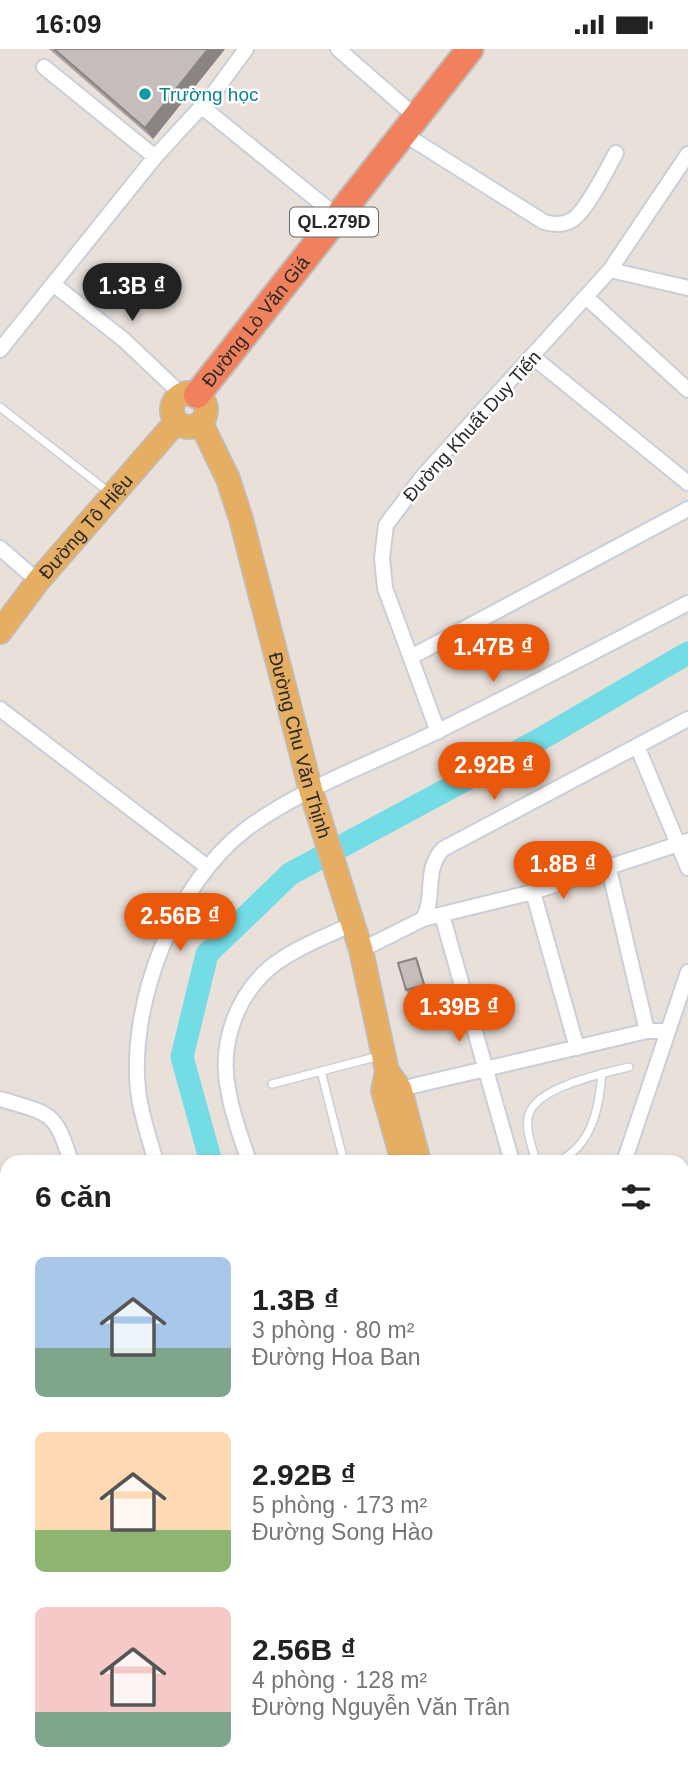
<!DOCTYPE html>
<html lang="vi">
<head>
<meta charset="utf-8">
<style>
  body { margin:0; font-family:Arial,sans-serif; background:#f6f6f6; color:#222; height:100vh; display:flex; flex-direction:column; font-size:26px; white-space:nowrap }
  * { box-sizing:border-box; margin:0 }
  p { font-size:23px; color:#767676 }
  .icon { flex:none; width:38px; height:38px; fill:none; stroke:currentColor; stroke-width:2; stroke-linecap:round; stroke-linejoin:round }
  .map { position:relative; flex:1; overflow:hidden }
  .side { position:absolute; left:0px; top:1106px; width:690px; height:623px; display:flex; flex-direction:column; background:#fff; border-radius:21px 21px 0 0; box-shadow:0 4px 10px #0003 }
  .side>* { flex:none }
  .price { position:absolute; translate:-50% -60px; padding:0 16px; border-radius:24px; background:#ea580c; color:#fff; font-size:23px; line-height:46px; filter:drop-shadow(0 2px 4px #0008) }
  .price::after { content:''; position:absolute; left:50%; top:42px; width:21px; height:16px; margin-left:-10px; background:inherit; clip-path:polygon(0 0,100% 0,50% 100%) }
  .price.current { background:#222; color:#fff }
  ul { padding:0; list-style:none }
  li { display:flex; align-items:center; gap:21px; height:175px; padding:0 35px }
  li span { display:grid; place-items:center; flex:none; width:196px; height:140px; border-radius:10px; color:#555 }
  li>.icon { margin-inline-start:auto }
  span .icon { width:84px; height:84px; fill:#fffc; stroke-width:1 }
  li b { font-size:30px }
  h2 { display:flex; justify-content:space-between; align-items:center; height:84px; padding:0 35px; font-size:30px }
  .status { display:flex; justify-content:space-between; align-items:center; height:49px; padding:0 35px; background:#fff; direction:ltr }
  .status svg { height:19px; fill:currentColor }
  .map>svg:first-child { display:block }
</style>
</head>
<body>
<div class="status"><b>16:09</b><svg viewBox="0 0 49 12"><path d="M0 12V9h3v3zM5 12V6h3v6zM10 12V3h3v9zM15 12V0h3v12zM26 1h20v11H26zM47 4h2v5h-2z"/></svg></div>
<div class="map">
<svg width="688" height="1729" viewBox="0 0 688 1729">
  <rect width="100%" height="100%" fill="#e9e0da"/>
  <g fill="none" stroke-linecap="round" stroke-linejoin="round">
    <path stroke="#74dce5" stroke-width="23" d="M211,1113L182,1008L207,905L290,825L539,691L688,604
      M375,1722L376,1729"/>
    <g stroke="#c9cfd9" stroke-width="10">
      <path id="lane" d="M0,358L110,444
        M321,1022L344,1113
        M272,1035L379,1007
        M536,1113C533,1099 524,1080 529,1065C537,1038 604,1024 629,1018
        M557,1113C592,1097 599,1060 602,1024
        M654,1722L656,1729"/>
    </g>
    <g stroke="#c9cfd9" stroke-width="18">
      <path id="street" d="M338,0L416,68
        M44,18L155,108
        M201,57L338,168
        M404,85L544,173C553,175 562,177 572,171C586,163 607,120 616,104
        M610,221L688,239
        M53,235L124,291L182,346
        M586,248L688,341
        M0,301L155,108L213,45L246,0
        M533,308L688,434
        M0,499L38,532
        M411,608L688,460
        M0,660L206,817
        M438,683L385,539L382,509L386,476L423,427L610,221L688,105
        M637,697L688,819
        M609,820L647,982
        M533,843L577,999
        M442,866L512,1113
        M423,870L533,843L688,792
        M361,901L423,870C436,848 423,821 443,800L688,670
        M400,1040L647,982H666
        M0,1050C50,1065 55,1061 71,1113
        M156,1113C149,1089 141,1066 138,1041C129,953 175,835 245,781C302,738 374,714 438,682C522,641 605,597 688,554
        M249,1113C242,1091 233,1068 229,1045C219,1003 232,956 263,925C283,904 326,887 353,875
        M624,1113L688,923
        M0,1158L7,1156
        M0,1237L7,1235
        M0,1412L7,1431
        M682,1421L688,1427
        M682,1530L688,1528
        M0,1702L7,1699
        M682,1707L688,1705
        M40,1722L44,1729
        M235,1722L237,1729
        M327,1722L328,1729
        M416,1722L418,1729
        M93,1723L96,1729
        M146,1729L166,1722
        M604,1729L628,1722"/>
    </g>
    <g stroke="#bebebe" stroke-width="26">
      <g id="primary">
        <circle cx="189" cy="361" r="17"/>
        <path id="s1" d="M201,374L228,430L241,470L311,742L361,901L387,1022L383,1042L403,1113"/>
        <path id="s2" d="M0,583L38,532L176,373"/>
        <path d="M387,1022L400,1040L419,1113"/>
        <path d="M567,1722L569,1729"/>
      </g>
    </g>
    <g stroke="#bebebe" stroke-width="30">
      <g id="highway">
        <path id="s3" d="M197,346L470,0"/>
      </g>
    </g>
    <use href="#lane" stroke="#fff" stroke-width="7"/>
    <use href="#street" stroke="#fff" stroke-width="14"/>
    <use href="#primary" stroke="#e5ae63" stroke-width="23"/>
    <use href="#highway" stroke="#f1815d" stroke-width="26"/>
  </g>
  <path fill="#a9a3a0" d="M49,0H225L153,90Z
    M418,912L426,939L408,944L406,941Z"/>
  <path fill="#8a8482" d="M208,0H225L153,90L145,79Z
    M416,909L418,912L426,939L424,936Z"/>
  <path fill="#c5bdba" stroke="#8a8482" stroke-width="2" d="M54,0H208L145,79Z
    M416,909L424,936L406,941L398,914Z"/>
  <circle fill="#0f9aa8" stroke="#fff" stroke-width="2.5" cx="145" cy="45" r="7"/>
  <g text-anchor="middle" dominant-baseline="central" stroke-width="5" stroke-linejoin="round" paint-order="stroke">
    <rect fill="#fff" stroke="#686868" stroke-width="2" x="290" y="158.5" width="88" height="29" rx="5"/>
    <g font-size="18" font-weight="bold" fill="#282828">
      <text x="334" y="173">QL.279D</text>
    </g>
    <g font-size="19" fill="#0d838f" stroke="#fff" text-anchor="start">
      <text x="159" y="45">Trường học</text>
    </g>
    <g font-size="19" fill="#282828" stroke="#fff">
      <text stroke="none"><textPath href="#s3" startOffset="94">Đường Lò Văn Giá</textPath></text>
      <text transform="translate(472 377) rotate(-48)">Đường Khuất Duy Tiến</text>
      <text stroke="none"><textPath href="#s2" startOffset="136">Đường Tô Hiệu</textPath></text>
      <text stroke="none"><textPath href="#s1" startOffset="338">Đường Chu Văn Thịnh</textPath></text>
    </g>
  </g>
</svg>
<b class="price current" style="left:132px;top:274px">1.3B ₫</b>
<b class="price" style="left:493px;top:635px">1.47B ₫</b>
<b class="price" style="left:494px;top:753px">2.92B ₫</b>
<b class="price" style="left:563px;top:852px">1.8B ₫</b>
<b class="price" style="left:180px;top:904px">2.56B ₫</b>
<b class="price" style="left:459px;top:995px">1.39B ₫</b>
<section class="side">
<h2>6 căn<svg class="icon" aria-label="filters" viewBox="0 0 24 24"><path d="M4 7h16M4 17h16"/><circle cx="9" cy="7" r="2"/><circle cx="15" cy="17" r="2"/></svg></h2>
<ul>
<li><span style="background:linear-gradient(#a9c7e8 65%,#7fa58c 0)"><svg class="icon" aria-label="home" viewBox="0 0 24 24"><path d="M3 11l9-7 9 7M6 9v11h12V9"/></svg></span><div><b>1.3B ₫</b><p>3 phòng · 80 m²</p><p>Đường Hoa Ban</p></div></li>
<li><span style="background:linear-gradient(#ffd9b3 70%,#8fb573 0)"><svg class="icon" aria-label="home" viewBox="0 0 24 24"><path d="M3 11l9-7 9 7M6 9v11h12V9"/></svg></span><div><b>2.92B ₫</b><p>5 phòng · 173 m²</p><p>Đường Song Hào</p></div></li>
<li><span style="background:linear-gradient(#f6c9c9 75%,#7fa58c 0)"><svg class="icon" aria-label="home" viewBox="0 0 24 24"><path d="M3 11l9-7 9 7M6 9v11h12V9"/></svg></span><div><b>2.56B ₫</b><p>4 phòng · 128 m²</p><p>Đường Nguyễn Văn Trân</p></div></li>
</ul>
</section>
</div>
</body>
</html>
